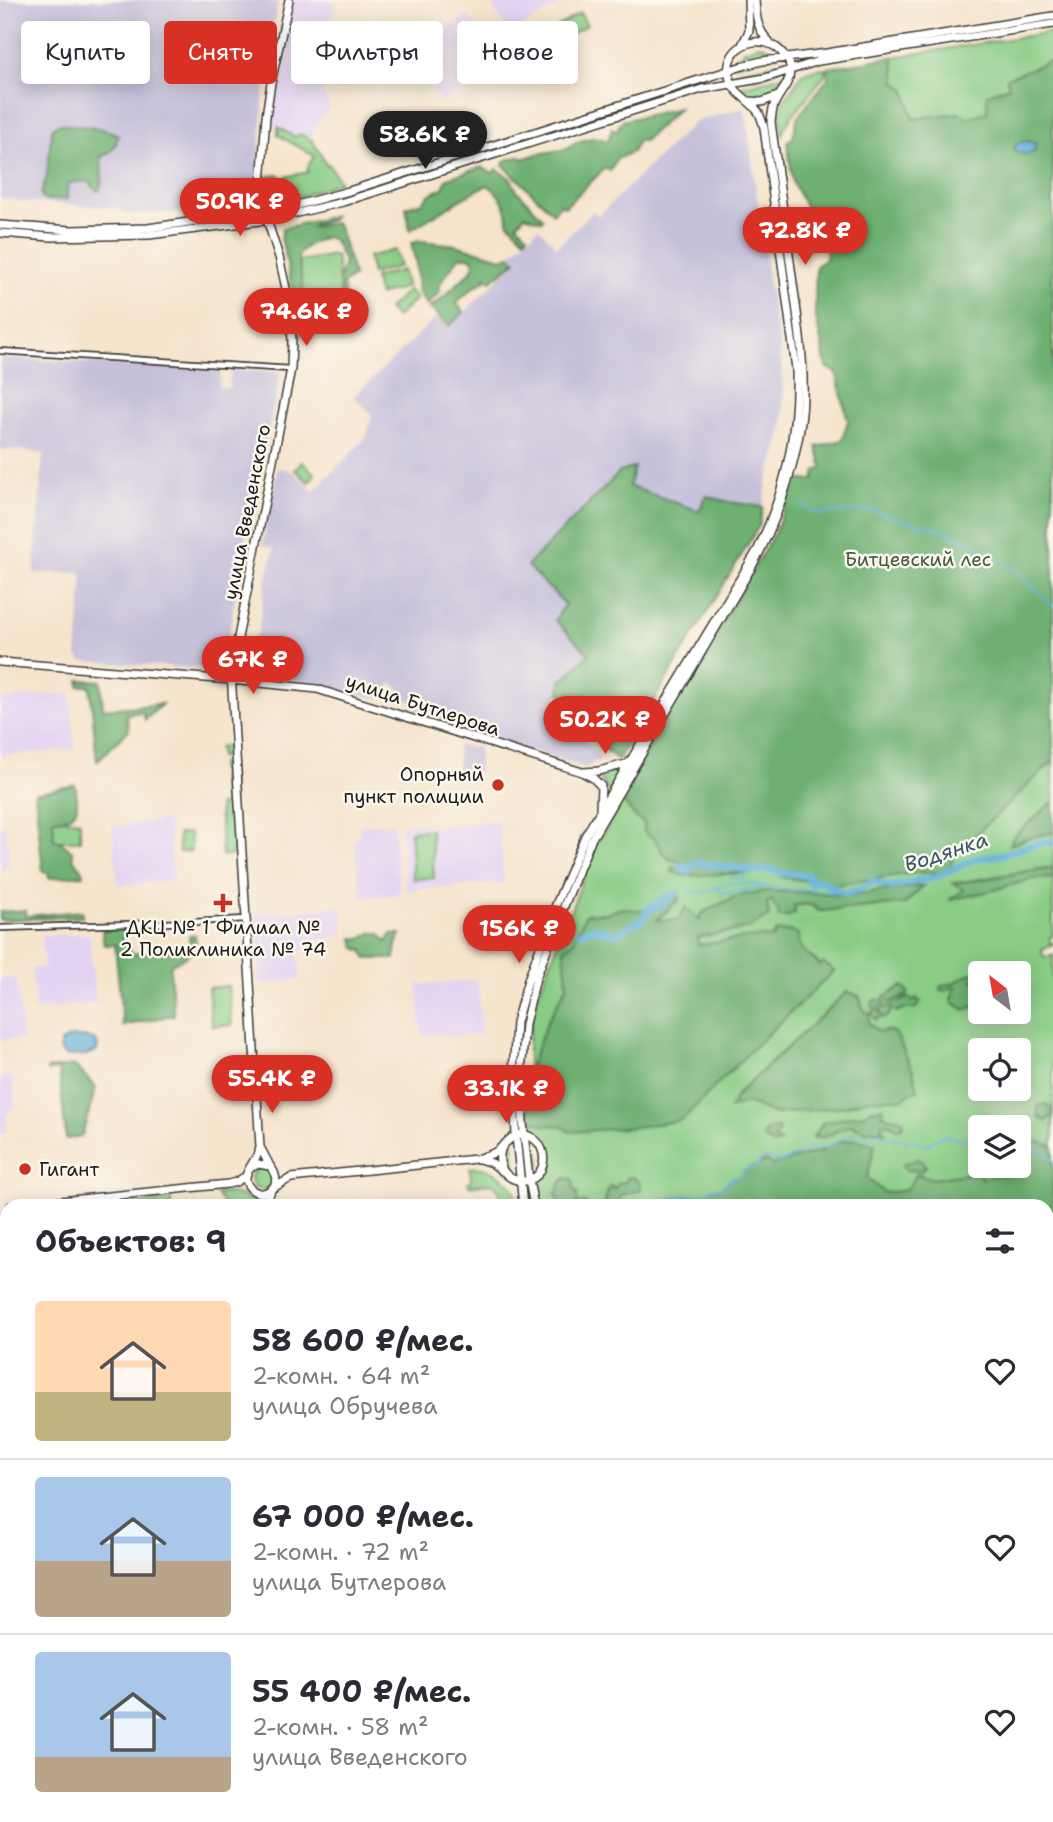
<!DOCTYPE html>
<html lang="ru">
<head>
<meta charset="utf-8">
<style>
  body { margin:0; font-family:"Shantell Sans",sans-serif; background:#f2f2f3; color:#2b2b33; height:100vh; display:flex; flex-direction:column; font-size:26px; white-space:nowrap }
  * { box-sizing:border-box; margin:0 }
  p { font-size:23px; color:#7c7c81 }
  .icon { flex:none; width:38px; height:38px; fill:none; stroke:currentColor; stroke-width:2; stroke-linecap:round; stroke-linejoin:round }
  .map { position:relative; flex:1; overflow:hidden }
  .details { position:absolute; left:0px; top:1199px; width:1054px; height:625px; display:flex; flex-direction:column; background:#fff; border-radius:21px 21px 0 0; box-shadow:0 4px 18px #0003 }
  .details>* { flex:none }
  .hud { position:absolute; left:21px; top:21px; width:700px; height:63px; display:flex; gap:14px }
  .needle { width:46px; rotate:329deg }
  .tools { position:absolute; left:968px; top:961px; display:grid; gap:14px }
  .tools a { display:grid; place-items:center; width:63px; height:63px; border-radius:7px; background:#fff; box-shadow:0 4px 18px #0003; font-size:35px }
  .price { position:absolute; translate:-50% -60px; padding:0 16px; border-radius:24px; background:#d93025; color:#fff; font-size:23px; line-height:46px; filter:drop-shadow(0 2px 4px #0008) }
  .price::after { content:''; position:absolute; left:50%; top:42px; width:21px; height:16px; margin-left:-10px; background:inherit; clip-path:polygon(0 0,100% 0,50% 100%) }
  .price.selected { background:#222; color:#fff }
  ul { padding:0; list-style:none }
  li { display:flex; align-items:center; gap:21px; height:175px; padding:0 35px }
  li+li { border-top:2px solid #e1e1e2 }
  li span { display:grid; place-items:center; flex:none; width:196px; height:140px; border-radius:7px; color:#555 }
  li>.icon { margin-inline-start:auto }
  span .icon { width:84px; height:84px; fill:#fffc; stroke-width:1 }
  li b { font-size:30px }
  h2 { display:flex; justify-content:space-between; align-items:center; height:84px; padding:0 35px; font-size:30px }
  .tag { padding:0 24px; border-radius:7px; background:#fff; box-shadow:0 4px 18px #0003; font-size:24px; line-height:63px }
  .tag.selected { background:#d93025; color:#fff }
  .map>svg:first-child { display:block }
</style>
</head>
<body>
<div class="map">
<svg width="1053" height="1822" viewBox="0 0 1053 1822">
  <rect width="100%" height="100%" fill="#fbf7ec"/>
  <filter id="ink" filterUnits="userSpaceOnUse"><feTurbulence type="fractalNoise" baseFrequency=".0143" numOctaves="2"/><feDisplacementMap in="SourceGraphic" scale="14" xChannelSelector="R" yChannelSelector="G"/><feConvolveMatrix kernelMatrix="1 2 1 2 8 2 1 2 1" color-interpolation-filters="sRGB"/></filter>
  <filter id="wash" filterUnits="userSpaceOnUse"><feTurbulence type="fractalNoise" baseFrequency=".00686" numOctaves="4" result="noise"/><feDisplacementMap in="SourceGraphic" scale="28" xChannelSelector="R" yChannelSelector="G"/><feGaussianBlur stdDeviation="1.57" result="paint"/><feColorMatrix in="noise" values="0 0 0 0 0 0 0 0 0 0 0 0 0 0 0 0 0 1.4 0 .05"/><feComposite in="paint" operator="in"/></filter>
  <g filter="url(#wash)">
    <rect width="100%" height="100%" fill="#f6e4cc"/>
    <path fill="#e3d3f2" d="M293,0H336L333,15L327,26L319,84L330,108L317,123L312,140L300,134L295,137L271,123L275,80Z
      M489,0H567L515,31L505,27Z
      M468,15L500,67L441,103L409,51Z
      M70,693L75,749L0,756V699Z
      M168,820L174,880L118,886L112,826Z
      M499,821L504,883L406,890L401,825L426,823V827Z
      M393,823L400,894L361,898L354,838L360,837L359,826Z
      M0,825H5L10,868L0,870Z
      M342,906L344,930L342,935L310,940L311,947L298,954L301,979L259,984L258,972L260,969L256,914L282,911L288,913Z
      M89,934L96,1003L35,1010L32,969L44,967L42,935Z
      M17,977L22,1038L0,1040V979Z
      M478,980L481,1034L445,1037L444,1034L422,1036L417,985Z
      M12,1076L16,1107L6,1114L7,1130L0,1136V1078Z
      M7,1212V1250L0,1251V1213Z
      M5,1291L7,1329L0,1330V1292Z"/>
    <path fill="#c6c0da" d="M0,0H268L278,3L266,71L255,202L252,208L192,216L191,212L132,214L124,213L118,208L29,202L0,198Z
      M743,108L745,110L747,122L773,315L779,341L784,396L782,433L767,483L763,507L729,502L706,496L699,511L629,485L633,467L565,605L555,620L589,654L561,682L558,699L600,759L586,768L422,715L393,683L377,698L295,681L283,670L240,666L244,646L258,633L265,585L274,549L262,545L278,468L292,471L314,491L366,438L372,415L354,396L437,317L449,328L516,261L510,255L539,228L557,247L593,211L598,216L696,121Z
      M0,358L221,370L219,388H229L231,370L281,372L238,568H235V572L232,573L233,574L239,575L223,670L80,661V658L77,657L83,573H34L43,454L27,451L0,449Z
      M458,745L479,748V773L457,772Z"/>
    <path fill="#88cc85" stroke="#527450" stroke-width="2" fill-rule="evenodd" d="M580,13L587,25L563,38L557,27Z
      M1053,32V60L1007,78L1009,87L996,91L987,112L967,118L960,113L913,119L906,91L896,82L893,57Z
      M758,45L765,46L777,55L736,64V62L744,50Z
      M779,63L782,66L781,68C769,74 749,81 736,75L739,71Z
      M825,68L826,72L824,76L791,117L782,134L780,111L784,101L802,74L815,69Z
      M783,76L784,77C773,100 759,107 740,87Z
      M278,127L295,137L300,134L312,140L327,165L329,164L340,182C319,189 289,203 267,202L264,191L266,177L279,175L283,179L285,177L308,172V166L314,156L278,135Z
      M395,250L400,266L372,274L368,257Z
      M336,255L345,330L309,334L299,261Z
      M402,270L407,287L379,295L374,278Z
      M408,290L417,298L396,318L388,309Z
      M302,462L315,474L309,482L295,470Z
      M222,746H226L228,750L232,800L224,801L220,764L226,763L225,757H220L219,748Z
      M1053,761V802L1014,836L1017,843L1028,838L1053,832V868H1046L955,883C983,900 1003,885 1030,879C1038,878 1046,878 1053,878V936L1050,937V944L1053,943V945L1042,949L1043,956L1048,957L1053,955V1114L1051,1108L1038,1106V1114L1041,1119L1053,1115V1146L1022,1138L1019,1145L1018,1127H980V1166H1017L1021,1173L980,1178L979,1172L933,1179L917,1174L906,1190L884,1193L867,1178L837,1142L823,1151L773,1165L766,1161L745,1171L742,1177L726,1184L723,1189L713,1188L710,1191L699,1195L678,1197L655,1206H588L585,1203L575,1204L559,1190L556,1194L559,1199L558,1206H541C540,1199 536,1190 538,1184C540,1172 551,1168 547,1153C545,1139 531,1133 529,1119L544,1125L562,1126L570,1132L635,1127L677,1121L684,1118L750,1051L834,971L821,965L805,952L790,931L775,932L774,937L746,938L698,945L696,938L749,928L767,902L772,900L794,906L809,904L819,911L905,904L922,886L878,891L848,896L816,893L737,896L701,914V922L657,920L679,898L649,912L622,908L608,913L586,914L573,942L564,949L567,986L548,1020L528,1072V1047L531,1021L542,984L597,843L615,814L631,778L634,816L646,824L663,853L669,859L682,862L681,865L672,872L734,874L774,871L782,877L804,880H860L912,873L948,872L958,844L973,837ZM980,973H1018V1012H980V1003L966,1010L955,1004L952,999L958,986L943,989L970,975L973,981L978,982L980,985ZM847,992L859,996L869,1023L879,1032L890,1031L896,1034L913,1071L902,1099H868L847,1106L776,1114L746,1103L731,1107L737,1094ZM908,998L912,1002L917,1001L910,1008L899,1010L897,1012L891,1008L890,1013L883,1018L873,1017L871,1014H881L888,1006ZM980,1050H1018V1088H980ZM882,1108L883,1115L892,1118L891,1123L882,1124L880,1131L870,1129L867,1132L851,1125L824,1137L814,1138L813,1136L821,1128L822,1123L852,1116L865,1114L870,1110ZM637,1181L640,1183L641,1190L621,1195L608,1191L610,1187L614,1189L626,1182Z
      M619,770L621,772L610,791H608L600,778V775Z
      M231,804L234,855L222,856L219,805Z
      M53,818L80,821V841H54Z
      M431,830L434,878L413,879L410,831Z
      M190,833L191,851L179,852L178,834Z
      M228,986L232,1025L212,1026L208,988Z
      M513,1142L516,1174L514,1175L506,1171C502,1156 500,1154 511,1142Z
      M531,1143C540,1149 541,1157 540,1167L533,1173L530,1144Z
      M476,1167C491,1168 514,1181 516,1197L511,1206H503C499,1178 493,1183 469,1186L468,1183L471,1182L470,1168Z
      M251 1179a11 11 0 1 1 22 0a11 11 0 1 1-22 0Z
      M231,1193C241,1194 249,1197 256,1206H225L216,1194Z
      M171,1200L172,1206H111Z
      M776,1817H876L875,1822H781Z"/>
    <path fill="#6eb072" stroke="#456647" stroke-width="2" d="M893,57L896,82L906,91L913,119L960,113L967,118L987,112V94L1009,87L1007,78L1053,60V761L973,837L958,844L948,872L912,873L835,885L781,877L774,871L684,876L672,872V867L677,868L681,865L682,862L669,859L663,853L654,838L648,836L643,830L645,824L634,816L622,800L631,778L776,530L795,480H814L816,471L823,468L817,447L842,440L848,421L836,372L826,367L815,312L816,266L827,258L819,224L807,210L793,183L787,141L793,138L797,118L828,78L827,68Z
      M679,108L644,141H638L632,152L617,159L610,171L605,168L565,207L561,204L553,213L503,165L504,161L521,156L523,159L537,154L567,149L574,143L594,137L608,141L612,128L616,131L622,121Z
      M62,124C80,128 101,125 118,135C115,149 114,150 101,157L102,180L99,191L93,188L91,183C84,180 76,181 68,184L67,189V199L43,200L41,194L47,176L52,129L56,125Z
      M482,167L492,173L497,169L511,179L517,191L543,218L542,221L525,215L517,224L528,235L525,239L508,222C508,206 501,195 488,185L477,190L410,230L406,207L423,202L430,194L443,188L447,178Z
      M334,216L332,220L314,225L312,227L336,223L339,228L354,276L343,284L349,320L346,321L339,280L344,261L334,240L326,237C315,241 302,246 298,257L310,332L300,336L297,331L294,297L281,237L283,228Z
      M421,241L456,245L502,258H507L510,255L516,261L491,281L485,276L486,280L475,286L456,303L464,312L449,326L429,307L437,303L472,270L474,261L469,257H459L439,285L440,292L427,305L418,292L416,263L411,243Z
      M634,467L629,486L699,511L706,496L729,502L763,507L759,526L618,760L607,751L589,723L592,707L587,694H560L561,682L589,654L555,620L565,604L527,566L620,472Z
      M79,680L101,681L103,709L162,704L145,720L143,712L126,714L129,730L97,761L90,686H79Z
      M75,785C79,808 80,818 53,819L54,840L59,841L73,852V859L84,872V875L49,878L48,873L43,872L35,793Z
      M1053,802V832L1028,838L1010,845L1014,836Z
      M1046,868H1053V878L1032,879L991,891L949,900L964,890L953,883L974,881Z
      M923,886L905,904L819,911C813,902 803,903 794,906L795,913L787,917H779L778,910L774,906L772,900L767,903L769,916L749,928L697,938L699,945L746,938L774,937L775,932L790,931L798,934C797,949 810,957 820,965L824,963L834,971L750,1051L684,1118L677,1121L635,1127L570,1132L562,1126L544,1125L529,1119L526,1085L528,1072L548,1020L567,986L564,949L573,942L586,914L608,913L622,908L649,912L675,894L680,898L657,920H678L686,907L700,921V914L737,896L765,891L816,893L848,896L878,891Z
      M25,910L26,916L82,911V917L0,920V912Z
      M123,929L124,943H129L130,954L190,948L189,936L195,935L196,944L186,957L171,964L170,971L174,1015L123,1026L115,945H104L102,930Z
      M371,933H379L387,942L392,934H401L396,945L395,959H367L362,949L359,950L355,947L353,938H361Z
      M972,973L977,974L978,976L973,980C983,984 980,993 980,1003L966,1010L955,1004L952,1000L954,996L953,990L956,987H951L946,991L940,990L941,986L953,983Z
      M903,986L908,992V995L890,1002H885L882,1005L876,1008L871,1006L874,1000H882C888,994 895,990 903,986Z
      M847,992L859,996L863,1010L869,1013V1024L879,1032L890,1031L896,1034L913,1071L918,1090L908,1094L902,1099H868L846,1106L776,1114L746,1103L730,1108L737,1095Z
      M908,998H911L912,1002L916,1001L915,999L916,998L921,1002L916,1008L899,1010L897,1012L891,1008L890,1013L886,1017H879L876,1020L873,1017L872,1011L877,1010L881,1014L880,1009Z
      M75,1066L96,1087L82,1136L66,1139L59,1070L47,1071V1069Z
      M1046,1104L1051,1108L1053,1114L1047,1121L1041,1119L1038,1114V1106Z
      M882,1108L883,1115C891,1118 897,1117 904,1121L903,1126L897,1129L891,1124H883L881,1128L885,1132L870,1129L868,1132L851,1125L824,1137L814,1138L813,1136L817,1134V1128H821L822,1123L852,1116L865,1114L870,1110Z
      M778,1128L779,1133L774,1138L781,1142L773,1145L763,1137V1134L769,1129Z
      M1021,1137L1053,1146V1822H875L876,1816H1046V1206H655C661,1202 668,1199 676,1197C689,1194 703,1198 713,1188L722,1189L733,1177L740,1178L748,1168C755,1167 759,1163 766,1161L773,1165L823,1151L837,1142L856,1139L875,1145L867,1178L884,1193L906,1190L917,1174L933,1179L979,1172L980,1178L1020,1173C1017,1164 1017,1149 1021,1137Z
      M917,1159L922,1161L926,1166L921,1171L906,1170L903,1164Z
      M633,1177L640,1183L641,1190L621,1195L618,1204L613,1206L605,1201L608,1191L611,1186L614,1189L619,1183L626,1182L627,1178Z
      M565,1178L572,1179L574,1185L573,1189C579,1192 578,1198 576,1203H585L588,1206H558L559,1199L556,1194L561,1182Z
      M0,1551L7,1555V1614L3,1599H0V1575L4,1572L0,1563Z
      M7,1751V1771L1,1779H7V1792L0,1793V1761Z
      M222,1817L729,1816L732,1822H217L222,1820Z"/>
    <path fill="#5fb0da" stroke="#3e667b" stroke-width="2" d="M1027,141L1035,143V151L1028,154L1016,153L1014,149L1017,143Z
      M72,1037H82L94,1039L98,1045L97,1051L86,1055L65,1056L61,1051L60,1042Z"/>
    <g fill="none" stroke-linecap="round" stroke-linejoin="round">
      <path stroke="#5fb0da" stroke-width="2" d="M802,505L817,514L872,510L913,523L936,527L989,552L1022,576L1053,606
        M730,878H744L747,874V869
        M718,889L723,893H728L767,887
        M688,890L705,893C730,876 756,886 784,889C803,890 822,891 840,892
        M644,919V909L664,895L677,893
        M1018,1153H1021L1031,1146L1040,1152L1044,1151L1048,1152L1049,1157L1053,1160
        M655,1206C661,1202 668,1199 676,1197C689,1194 703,1198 713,1188L723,1189L733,1177L740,1178L748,1168L755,1167L763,1158L773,1159L776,1163C798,1160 803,1143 826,1149C834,1143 851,1131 860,1134C864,1135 867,1138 871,1138L874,1132H878L886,1138L904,1139L907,1143L912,1140L919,1141L925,1146C931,1143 935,1139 940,1137C948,1134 945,1136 952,1138C966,1141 966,1134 980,1145"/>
      <path stroke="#5fb0da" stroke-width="7" d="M681,865L682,868L689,872V867L695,863L760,871L773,869L779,873L808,875L811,878L808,881L812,884L814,882L822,881L831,888L835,887V890L846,894L866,886L873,881L891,887L933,878L975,859L1004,854L1043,842H1053
        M580,933L593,928L615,934L644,919L650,909C660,908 668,899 677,893
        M1046,1294L1053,1289
        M687,1822L692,1816"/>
    </g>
  </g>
  <g filter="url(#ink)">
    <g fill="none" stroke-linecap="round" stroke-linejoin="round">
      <g stroke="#3d3a36" stroke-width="8">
        <path id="street" d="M0,351L290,369
          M0,928L194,922L245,919"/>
      </g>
      <g stroke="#3d3a36" stroke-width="10">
        <path id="secondary" d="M755,0C756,16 757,30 769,41
          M742,45L749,31L748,0
          M749,101L762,102L778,96
          M0,225L71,230L148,228L290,207L349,191L746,65L762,61L827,53L1053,16
          M0,233L51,237L149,235L268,220L343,202L702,89L765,78L819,61L1053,24
          M0,662L231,680L317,689L582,772L593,778L601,786L600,809
          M584,772L599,771L630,763
          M479,1159L492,1163L502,1171
          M270,1166L260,1147L231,673L291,369L292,340L289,302L279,257L260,198L266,116L271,83L289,0
          M250,1168L258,1164L270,1166C276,1173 279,1184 270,1190C258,1199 242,1186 247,1173C251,1164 257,1158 260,1148
          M273,1188L291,1178L476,1159C484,1157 491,1155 497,1151C506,1144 514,1130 529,1136C554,1147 545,1188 516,1180C500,1175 496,1158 503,1145
          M11,1206L228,1184L236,1182L246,1176
          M266,1206L271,1190
          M523,1206L516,1136L513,1075L516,1022L528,980L552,914L585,836L758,549C785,493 798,432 796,369L764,128C763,123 761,118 759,113C750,99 731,93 729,75C724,43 765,29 785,56C788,60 791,66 790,71C790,83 781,91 776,101C772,107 772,115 771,122C778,173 785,224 792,276C799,328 809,383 799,435C790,483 774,528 750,570L591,840L560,916L536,978L525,1024L521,1074L523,1123L529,1180L534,1206
          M0,1808L7,1807
          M193,1816V1822
          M755,1816L760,1822
          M769,1816L774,1822"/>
      </g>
      <use href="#street" stroke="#fff" stroke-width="4.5"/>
      <use href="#secondary" stroke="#fff" stroke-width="7"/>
    </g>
  </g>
  <g fill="#c8321e" stroke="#fbf7ec" stroke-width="2.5">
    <circle cx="498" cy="785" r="7"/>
    <path d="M219.5 892.5h7v7h7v7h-7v7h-7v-7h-7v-7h7z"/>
    <circle cx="25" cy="1169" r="7"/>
  </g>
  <g text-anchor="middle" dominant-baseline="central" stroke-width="5" stroke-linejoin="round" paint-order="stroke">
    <g font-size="19" fill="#1c1c1c" stroke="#fbf7ec">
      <text transform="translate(247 512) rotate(-79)">улица Введенского</text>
      <text transform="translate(423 705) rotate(18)">улица Бутлерова</text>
    </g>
    <g font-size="19" fill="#425a41" stroke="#fbf7ec">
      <text x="918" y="559">Битцевский лес</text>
    </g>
    <g font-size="19" fill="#1c1c1c" stroke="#fbf7ec" text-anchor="end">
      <text x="484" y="774">Опорный<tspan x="484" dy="22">пункт полиции</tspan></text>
      <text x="223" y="927" text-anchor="middle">ДКЦ № 1 Филиал №<tspan x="223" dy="22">2 Поликлиника № 74</tspan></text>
      <text x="39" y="1169" text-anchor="start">Гигант</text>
    </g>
    <g font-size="21" font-style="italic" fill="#375768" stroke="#fbf7ec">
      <text transform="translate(946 852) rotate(-18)">Водянка</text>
    </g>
  </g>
</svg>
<div class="tools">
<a><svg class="needle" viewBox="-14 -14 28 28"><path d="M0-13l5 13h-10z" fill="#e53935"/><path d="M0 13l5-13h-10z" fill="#7c7c81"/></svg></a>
<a><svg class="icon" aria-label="locate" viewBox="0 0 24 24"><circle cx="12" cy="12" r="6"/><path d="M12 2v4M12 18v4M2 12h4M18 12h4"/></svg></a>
<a><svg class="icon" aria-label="layers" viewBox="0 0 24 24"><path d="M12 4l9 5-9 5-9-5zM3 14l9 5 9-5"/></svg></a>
</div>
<b class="price selected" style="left:425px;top:171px">58.6K ₽</b>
<b class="price" style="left:240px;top:238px">50.9K ₽</b>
<b class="price" style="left:805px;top:267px">72.8K ₽</b>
<b class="price" style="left:306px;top:348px">74.6K ₽</b>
<b class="price" style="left:253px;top:696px">67K ₽</b>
<b class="price" style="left:605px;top:756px">50.2K ₽</b>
<b class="price" style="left:519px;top:965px">156K ₽</b>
<b class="price" style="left:272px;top:1115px">55.4K ₽</b>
<b class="price" style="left:506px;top:1125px">33.1K ₽</b>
<div class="hud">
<a class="tag">Купить</a>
<a class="tag selected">Снять</a>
<a class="tag">Фильтры</a>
<a class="tag">Новое</a>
</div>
<section class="details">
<h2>Объектов: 9<svg class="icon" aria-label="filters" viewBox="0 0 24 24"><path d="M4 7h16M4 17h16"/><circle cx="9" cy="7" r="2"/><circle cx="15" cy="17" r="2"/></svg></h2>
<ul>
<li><span style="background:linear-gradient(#ffd9b3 65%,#c2b280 0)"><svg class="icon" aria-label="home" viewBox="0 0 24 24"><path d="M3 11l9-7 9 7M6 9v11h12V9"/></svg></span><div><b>58 600 ₽/мес.</b><p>2-комн. · 64 m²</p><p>улица Обручева</p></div><svg class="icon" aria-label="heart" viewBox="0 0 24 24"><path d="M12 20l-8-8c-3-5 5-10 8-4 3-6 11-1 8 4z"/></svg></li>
<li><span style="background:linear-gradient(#a9c7e8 60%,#b9a48a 0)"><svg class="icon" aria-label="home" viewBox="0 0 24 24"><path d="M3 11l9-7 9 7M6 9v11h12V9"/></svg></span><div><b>67 000 ₽/мес.</b><p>2-комн. · 72 m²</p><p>улица Бутлерова</p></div><svg class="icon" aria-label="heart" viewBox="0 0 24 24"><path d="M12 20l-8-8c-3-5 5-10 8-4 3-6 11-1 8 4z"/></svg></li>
<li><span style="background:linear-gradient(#a9c7e8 75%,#b9a48a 0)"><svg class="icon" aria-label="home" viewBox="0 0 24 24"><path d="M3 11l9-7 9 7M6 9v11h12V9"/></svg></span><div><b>55 400 ₽/мес.</b><p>2-комн. · 58 m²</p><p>улица Введенского</p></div><svg class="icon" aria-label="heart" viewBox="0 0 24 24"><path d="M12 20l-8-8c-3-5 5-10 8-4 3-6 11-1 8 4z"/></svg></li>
</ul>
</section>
</div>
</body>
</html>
